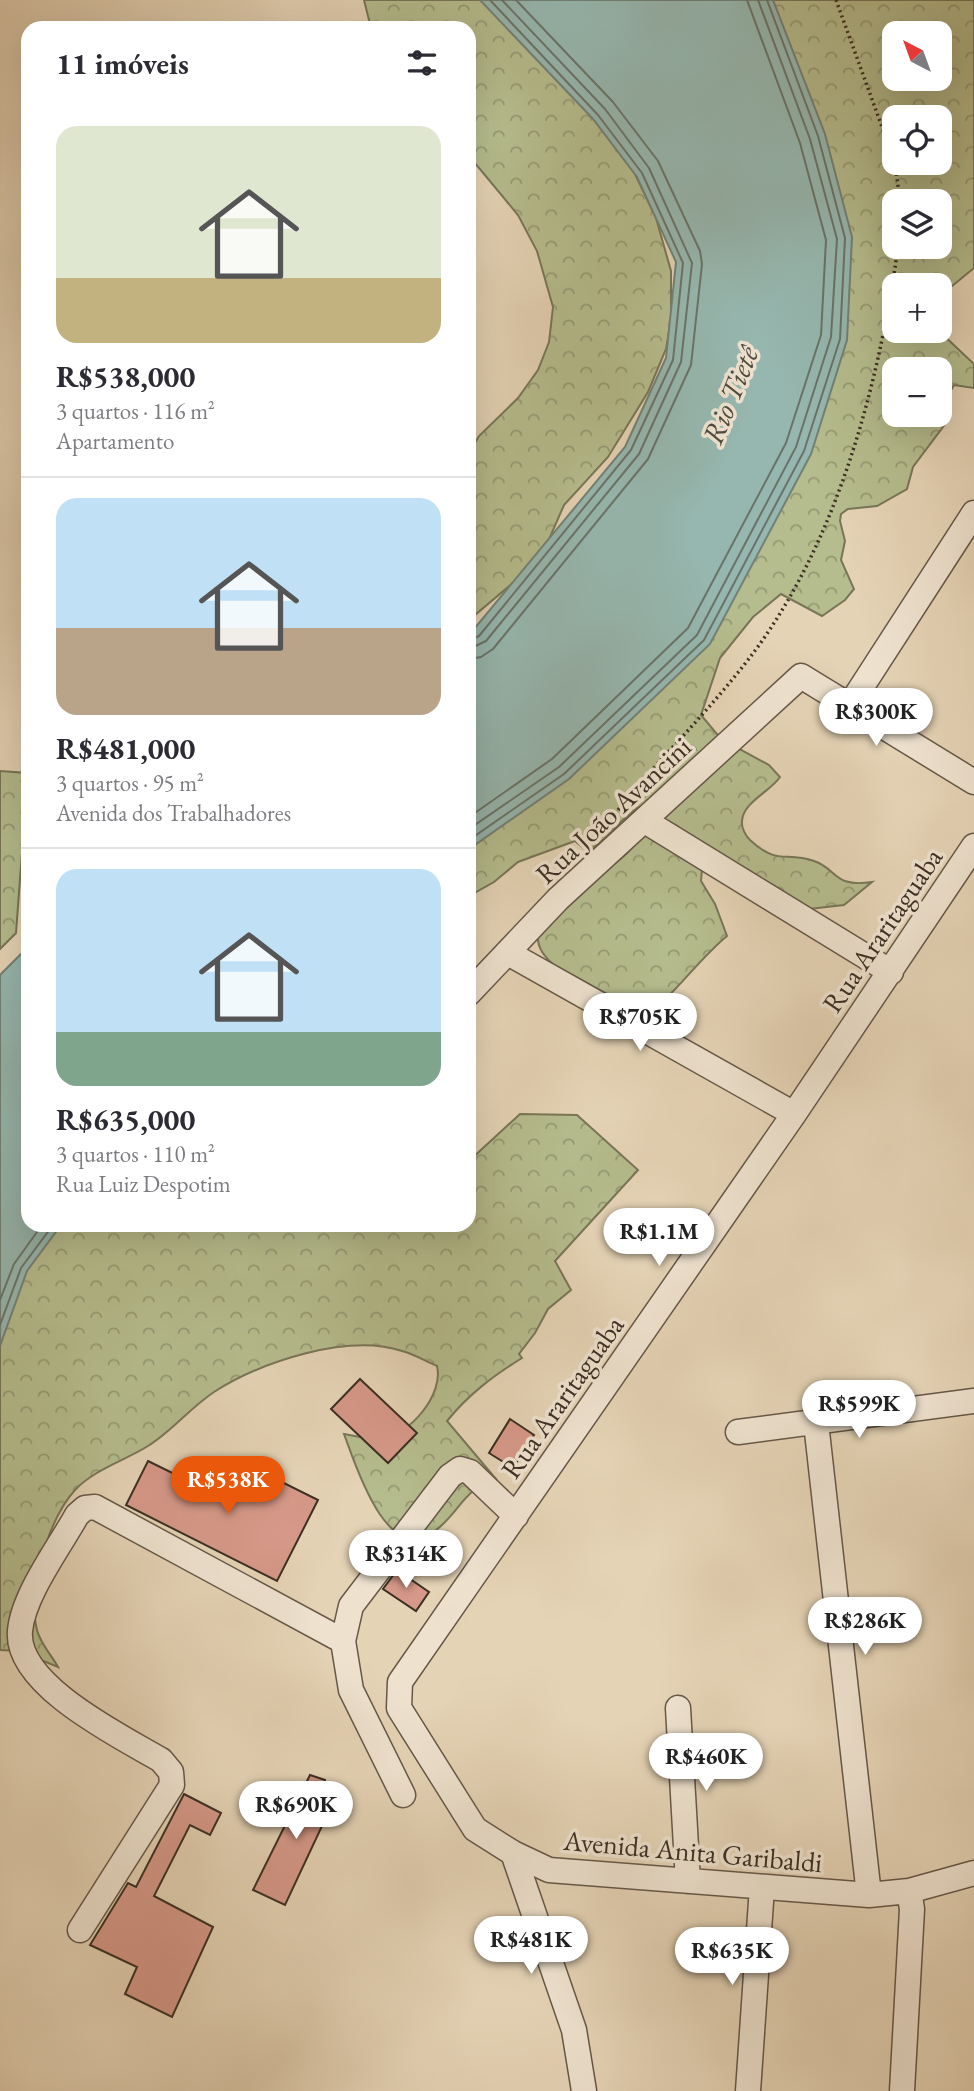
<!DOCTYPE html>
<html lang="pt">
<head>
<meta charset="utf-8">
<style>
  body { margin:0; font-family:"EB Garamond",serif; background:#f7f7f7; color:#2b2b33; height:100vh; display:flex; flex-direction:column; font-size:26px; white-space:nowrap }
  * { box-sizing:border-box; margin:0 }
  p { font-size:23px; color:#7c7c81 }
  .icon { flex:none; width:38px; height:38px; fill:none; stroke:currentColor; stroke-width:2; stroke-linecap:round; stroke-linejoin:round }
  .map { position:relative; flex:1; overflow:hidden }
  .sheet { position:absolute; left:21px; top:21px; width:455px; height:1211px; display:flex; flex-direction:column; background:#fff; border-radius:21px; box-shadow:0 7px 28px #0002 }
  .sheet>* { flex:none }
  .needle { width:46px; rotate:319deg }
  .buttons { position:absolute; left:882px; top:21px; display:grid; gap:14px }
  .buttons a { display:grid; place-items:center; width:70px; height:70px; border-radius:14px; background:#fff; box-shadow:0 7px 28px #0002; font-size:35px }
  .price { position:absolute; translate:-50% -60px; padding:0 16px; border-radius:24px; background:#fff; color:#222; font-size:23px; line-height:46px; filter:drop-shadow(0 2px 4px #0008) }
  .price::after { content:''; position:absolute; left:50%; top:42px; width:21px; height:16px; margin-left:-10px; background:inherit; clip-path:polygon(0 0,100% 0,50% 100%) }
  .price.selected { background:#ea580c; color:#fff }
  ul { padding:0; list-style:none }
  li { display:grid; align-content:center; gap:14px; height:371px; padding:0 35px }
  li+li { border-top:2px solid #e1e1e2 }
  li span { display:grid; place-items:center; height:217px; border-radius:21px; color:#555 }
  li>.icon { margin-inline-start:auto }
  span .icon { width:126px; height:126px; fill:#fffc; stroke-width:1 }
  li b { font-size:30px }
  h2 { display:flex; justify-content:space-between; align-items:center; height:84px; padding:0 35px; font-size:30px }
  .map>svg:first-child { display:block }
</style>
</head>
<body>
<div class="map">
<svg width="974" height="2091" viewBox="0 0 974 2091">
  <defs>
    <pattern id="forest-crowns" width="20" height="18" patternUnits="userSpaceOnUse" patternTransform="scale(1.75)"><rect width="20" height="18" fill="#b5bc8d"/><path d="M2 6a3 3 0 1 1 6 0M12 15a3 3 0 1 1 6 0" fill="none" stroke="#949973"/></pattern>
  </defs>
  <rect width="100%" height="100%" fill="#e5d3b5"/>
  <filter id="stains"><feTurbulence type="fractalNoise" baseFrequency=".00286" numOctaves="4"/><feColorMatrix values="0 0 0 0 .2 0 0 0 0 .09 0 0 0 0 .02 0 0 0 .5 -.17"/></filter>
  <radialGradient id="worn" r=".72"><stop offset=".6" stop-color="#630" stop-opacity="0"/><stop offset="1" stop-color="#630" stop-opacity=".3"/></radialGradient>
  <path fill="url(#forest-crowns)" stroke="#787658" stroke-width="2" fill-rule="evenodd" d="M364,0H491L590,104L634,172L656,218L671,271V319L666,349L648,392L608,457L564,505L540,560L469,620V453L479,436L518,398L538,370L549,342L553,307L537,251L518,215L469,156V28H371Z
    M747,0H974V268L940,296V285H894V331H939L974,364V388L954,385L950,392L949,419L913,467L907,489L877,506L848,509L841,514L840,521L845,541L841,560L854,589L845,600L822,616L781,594L753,617L720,658L701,715L721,739L769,765L780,777C770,792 743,802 742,821C741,828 746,836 750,840C778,866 785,851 814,861C838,869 833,888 872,882L844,905L809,909L708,862L702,870L701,881L715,904L727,936C697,961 677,992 647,1016L554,965C495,916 613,878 635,844C641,834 644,819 647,808L641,806C619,818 609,840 587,851L575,841L518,862L494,882L469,896V796L675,606ZM894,33H940V79H894ZM894,117H940V163H894ZM894,201H940V247H894ZM894,369H940V415H894Z
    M0,771L28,773L16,933L0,949Z
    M520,1114L577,1115L638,1170L555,1261L571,1290L548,1309L535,1333L519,1354L522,1358C493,1376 469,1394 447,1421L496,1479C465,1487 459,1513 435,1531C387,1569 355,1463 344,1434C356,1436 371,1440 382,1439C410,1434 444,1395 437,1366C425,1361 414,1354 402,1351C347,1333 261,1362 214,1392C190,1408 172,1431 148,1446C124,1461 95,1469 75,1490C48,1520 27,1592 37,1630C40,1643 52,1656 58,1667L19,1651L0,1650V1252L28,1225H217L221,1228L230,1225H469V1161Z"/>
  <path fill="#96b7af" stroke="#728177" stroke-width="2" d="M480,0H773L825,134L852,237L847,340L811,454L710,644L569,779L469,849V635L625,447L666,358L676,262L637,177L593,119Z
    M28,947V1225H61L27,1271L0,1346V975Z"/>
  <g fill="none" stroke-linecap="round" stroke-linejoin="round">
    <path stroke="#697369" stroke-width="2" d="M469,640L479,636L631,450L673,360L683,263L642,173L598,115L490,0
      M469,649L486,641L639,454L681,362L692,263L649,168L605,109L502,0
      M469,659L481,657L493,649L648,459L691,365L702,264L700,251L658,161L613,102L516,0
      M469,817L552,759L688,628L786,443L821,335L826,240L800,143L747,0
      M469,829L559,767L697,635L796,447L831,337L837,239L810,139L758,0
      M469,840L564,774L704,640L804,451L840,339L845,238L818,136L767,0
      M0,1300L14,1264L42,1225
      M0,1325L21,1268L53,1225"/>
  </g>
  <path fill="#d69888" stroke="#3c2f23" stroke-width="2" d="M360,1379L417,1433L388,1463L331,1409Z
    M510,1419L534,1435L513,1468L489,1453Z
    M148,1461L217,1495L230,1471L274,1493L280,1481L318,1500L277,1581L126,1505Z
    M397,1570L429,1592L416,1611L383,1589Z
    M310,1775L325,1780L324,1788L337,1794L285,1905L253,1890Z
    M184,1794L221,1813L210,1835L190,1825L154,1896L213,1927L172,2017L125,1994L137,1967L90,1945L128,1883L136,1887Z"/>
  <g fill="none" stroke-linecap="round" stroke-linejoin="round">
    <g stroke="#665848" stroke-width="27">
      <path id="minor" d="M850,705L974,513
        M645,821L891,972
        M974,846L794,1114L400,1682L399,1708L475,1829L513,1853L549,1870L869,1895L909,1891L974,1873
        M508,953L794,1114
        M469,993L558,899L801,676L974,782
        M816,1423L869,1895
        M738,1432L974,1401
        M678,1708L688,1881
        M403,1795L351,1690L343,1641L351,1606L450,1476L460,1469L470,1472L516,1516
        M513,1853L574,2030L584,2091
        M80,1930L172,1785L171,1772L161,1760C122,1737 15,1685 20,1631C23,1595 60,1546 77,1515L85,1508L95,1507L343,1641
        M748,2091L762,1887
        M902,2091L912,1909L909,1891"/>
    </g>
    <path stroke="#3c2f23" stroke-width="3.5" stroke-dasharray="2 3.5" stroke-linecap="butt" d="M836,0L894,160
      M895,163L900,201
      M612,819L625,800C668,751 715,704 754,652C838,539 879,384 898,247"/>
    <use href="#minor" stroke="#eee2cf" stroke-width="24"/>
  </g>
  <g text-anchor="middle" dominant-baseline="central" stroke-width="7" stroke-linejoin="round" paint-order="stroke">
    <g font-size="28" fill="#3c2f23" stroke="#eee2cf">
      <text transform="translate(613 810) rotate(-43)">Rua João Avancini</text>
      <text transform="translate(882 930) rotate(-56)">Rua Araritaguaba</text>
      <text transform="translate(562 1397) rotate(-55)">Rua Araritaguaba</text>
      <text transform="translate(693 1851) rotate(5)">Avenida Anita Garibaldi</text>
    </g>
    <g font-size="30" font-style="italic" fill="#4e4a3f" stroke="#eee2cf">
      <text transform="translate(730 395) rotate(-68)">Rio Tietê</text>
    </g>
  </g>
  <rect width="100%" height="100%" filter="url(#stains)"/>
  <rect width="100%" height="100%" fill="url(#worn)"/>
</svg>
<div class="buttons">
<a><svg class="needle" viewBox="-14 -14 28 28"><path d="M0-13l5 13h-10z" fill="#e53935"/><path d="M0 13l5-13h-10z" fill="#7c7c81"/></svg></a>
<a><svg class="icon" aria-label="locate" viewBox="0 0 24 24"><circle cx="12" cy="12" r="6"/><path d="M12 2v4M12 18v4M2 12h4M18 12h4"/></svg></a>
<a><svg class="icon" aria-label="layers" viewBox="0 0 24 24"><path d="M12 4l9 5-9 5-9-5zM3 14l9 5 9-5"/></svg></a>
<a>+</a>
<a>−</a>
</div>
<b class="price" style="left:876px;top:748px">R$300K</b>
<b class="price" style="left:640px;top:1053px">R$705K</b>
<b class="price" style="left:659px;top:1268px">R$1.1M</b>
<b class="price" style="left:859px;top:1440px">R$599K</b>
<b class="price selected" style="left:228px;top:1516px">R$538K</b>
<b class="price" style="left:406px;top:1590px">R$314K</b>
<b class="price" style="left:865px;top:1657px">R$286K</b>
<b class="price" style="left:706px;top:1793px">R$460K</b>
<b class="price" style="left:296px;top:1841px">R$690K</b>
<b class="price" style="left:531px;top:1976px">R$481K</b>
<b class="price" style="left:732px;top:1987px">R$635K</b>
<section class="sheet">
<h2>11 imóveis<svg class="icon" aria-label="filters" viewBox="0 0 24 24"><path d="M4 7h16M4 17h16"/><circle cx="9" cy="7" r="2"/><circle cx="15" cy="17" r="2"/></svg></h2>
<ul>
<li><span style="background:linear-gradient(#dfe7d0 70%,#c2b280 0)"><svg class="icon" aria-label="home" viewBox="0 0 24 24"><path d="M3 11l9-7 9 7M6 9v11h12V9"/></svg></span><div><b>R$538,000</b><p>3 quartos · 116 m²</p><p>Apartamento</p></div></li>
<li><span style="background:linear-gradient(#bfe0f5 60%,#b9a48a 0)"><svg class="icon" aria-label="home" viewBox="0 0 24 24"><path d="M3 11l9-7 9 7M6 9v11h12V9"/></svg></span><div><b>R$481,000</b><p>3 quartos · 95 m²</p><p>Avenida dos Trabalhadores</p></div></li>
<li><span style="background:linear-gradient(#bfe0f5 75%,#7fa58c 0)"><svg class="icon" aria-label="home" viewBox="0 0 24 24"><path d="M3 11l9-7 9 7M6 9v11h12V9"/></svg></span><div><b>R$635,000</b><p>3 quartos · 110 m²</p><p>Rua Luiz Despotim</p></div></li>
</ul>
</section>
</div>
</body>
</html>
